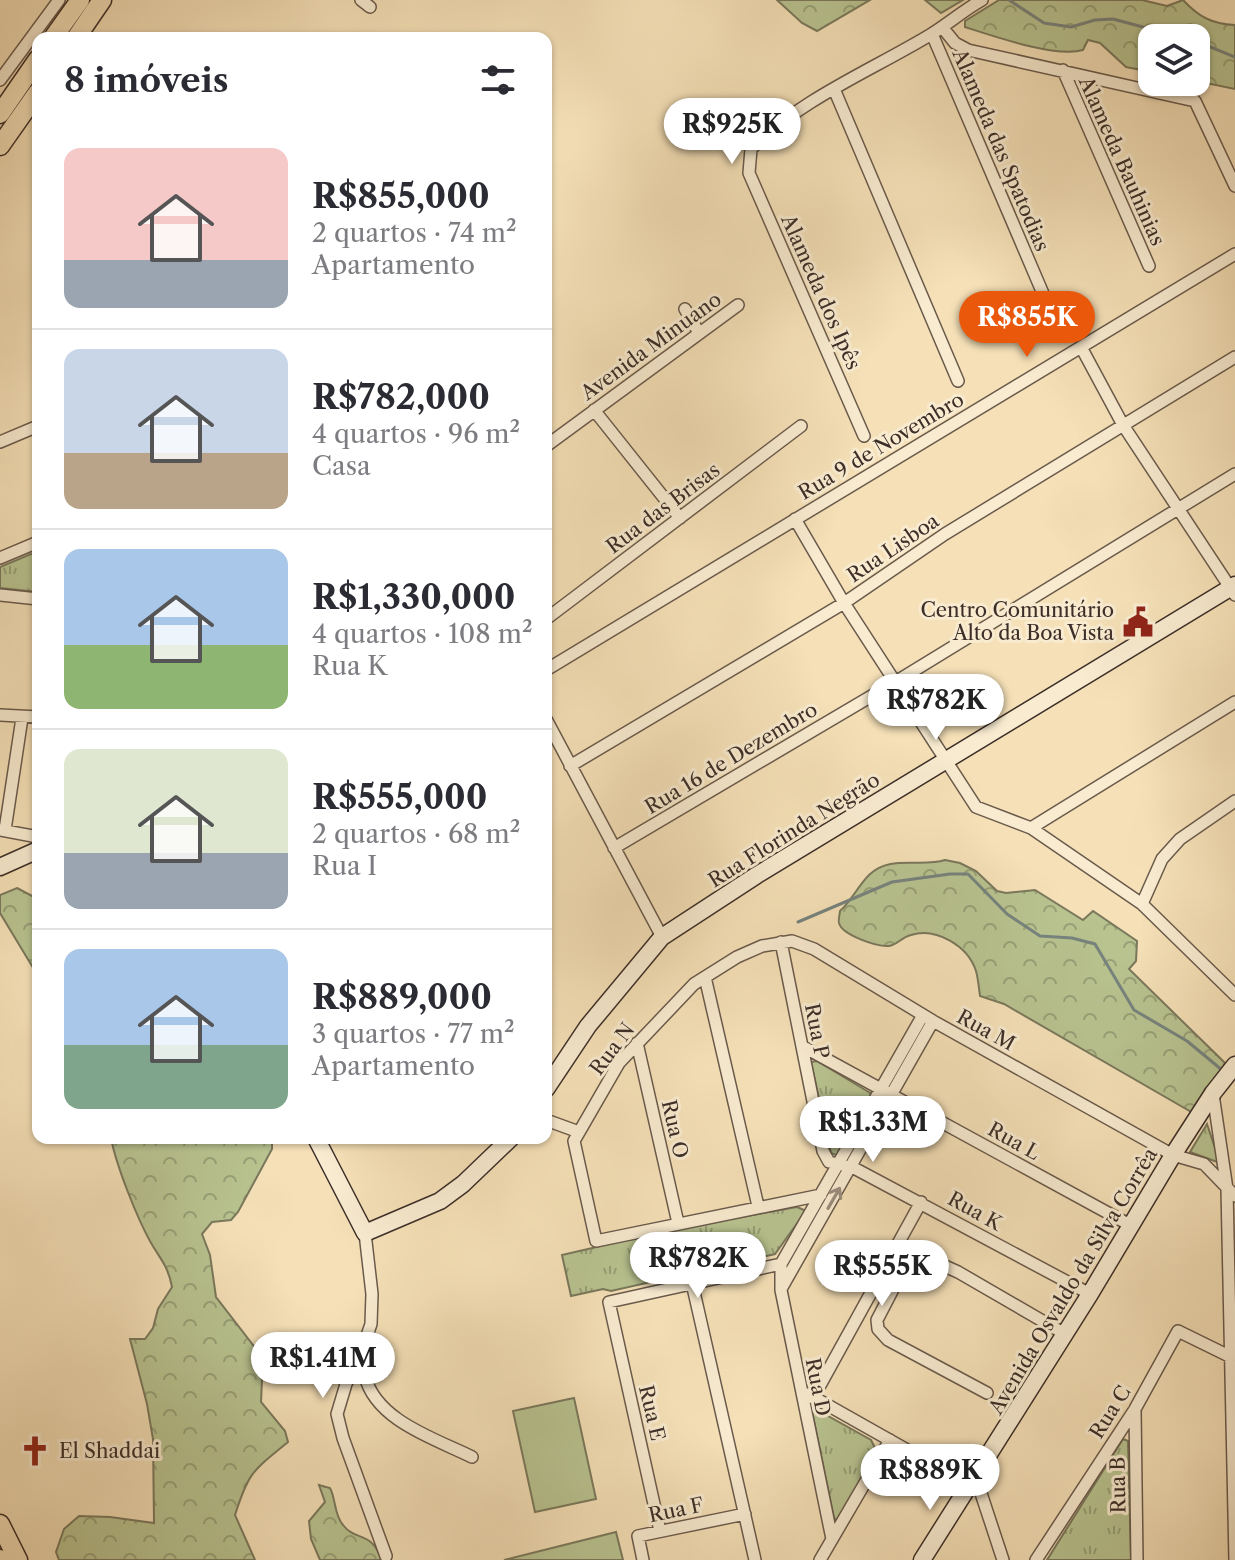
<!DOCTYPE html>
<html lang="pt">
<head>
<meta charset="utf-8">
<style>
  body { margin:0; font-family:"Libre Caslon Text",serif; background:#f7f7f7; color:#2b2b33; height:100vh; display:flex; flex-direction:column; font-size:30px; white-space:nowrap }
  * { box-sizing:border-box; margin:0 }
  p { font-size:26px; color:#7c7c81 }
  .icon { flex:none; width:44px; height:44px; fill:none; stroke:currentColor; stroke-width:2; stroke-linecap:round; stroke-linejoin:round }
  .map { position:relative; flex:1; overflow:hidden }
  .drawer { position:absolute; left:32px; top:32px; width:520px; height:1112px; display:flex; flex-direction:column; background:#fff; border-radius:16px; box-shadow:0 2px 6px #0004 }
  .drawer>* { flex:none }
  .buttons { position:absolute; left:1138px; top:24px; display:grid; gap:16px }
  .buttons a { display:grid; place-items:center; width:72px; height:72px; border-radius:16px; background:#fff; box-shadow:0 2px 6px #0004; font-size:40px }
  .price { position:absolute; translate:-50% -68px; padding:0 18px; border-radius:28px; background:#fff; color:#222; font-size:26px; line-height:52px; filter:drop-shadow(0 2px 4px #0008) }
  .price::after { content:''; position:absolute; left:50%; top:48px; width:24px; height:18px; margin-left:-12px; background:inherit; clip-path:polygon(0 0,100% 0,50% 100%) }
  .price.selected { background:#ea580c; color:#fff }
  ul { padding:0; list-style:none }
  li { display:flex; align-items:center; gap:24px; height:200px; padding:0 32px }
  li+li { border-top:2px solid #e1e1e2 }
  li span { display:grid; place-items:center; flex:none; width:224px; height:160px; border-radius:16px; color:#555 }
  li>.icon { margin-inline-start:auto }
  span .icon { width:96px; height:96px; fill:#fffc; stroke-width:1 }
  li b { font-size:34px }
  h2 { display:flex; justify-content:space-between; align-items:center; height:96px; padding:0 32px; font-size:34px }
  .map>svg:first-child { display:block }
</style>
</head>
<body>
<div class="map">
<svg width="1235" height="1560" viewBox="0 0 1235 1560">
  <defs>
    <pattern id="grass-tufts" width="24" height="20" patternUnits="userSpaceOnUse" patternTransform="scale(2)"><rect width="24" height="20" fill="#b8c390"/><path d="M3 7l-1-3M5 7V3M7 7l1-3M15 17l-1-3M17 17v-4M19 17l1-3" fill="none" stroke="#979f76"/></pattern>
    <pattern id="forest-crowns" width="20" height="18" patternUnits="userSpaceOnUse" patternTransform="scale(2)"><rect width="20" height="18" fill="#b8c390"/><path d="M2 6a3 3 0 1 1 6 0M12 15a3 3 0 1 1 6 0" fill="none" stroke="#979f76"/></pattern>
  </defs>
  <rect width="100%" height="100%" fill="#f5e0b7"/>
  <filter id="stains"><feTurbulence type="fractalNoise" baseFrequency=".0025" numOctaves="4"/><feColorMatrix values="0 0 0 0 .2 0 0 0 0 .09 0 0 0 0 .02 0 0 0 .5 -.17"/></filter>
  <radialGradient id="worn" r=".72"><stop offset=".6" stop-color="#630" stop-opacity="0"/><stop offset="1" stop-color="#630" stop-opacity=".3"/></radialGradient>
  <path fill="url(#grass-tufts)" stroke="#7a785c" stroke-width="2" d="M38,551V592L0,588V567Z
    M817,1061L872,1094L839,1156L831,1153L811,1062Z
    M1207,1124L1220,1163L1190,1152Z
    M797,1207L806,1211L775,1254L611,1291L603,1289L571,1296L562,1255L679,1228Z
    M812,1411H819L871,1440L877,1452L837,1520L834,1518Z
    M1123,1439L1128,1441L1131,1560H1047Z"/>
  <path fill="url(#forest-crowns)" stroke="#7a785c" stroke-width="2" d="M777,0H870L817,31L802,23Z
    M925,0H963L941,13Z
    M999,0H1142L1167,6L1183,0C1199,17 1212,24 1235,25V89L1196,81V38H1152V72L1126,67L1100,43L1088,40L1083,50C1056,58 993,36 965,27V21Z
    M945,860L960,863L976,871L997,891L1006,893L1035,890L1083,920L1093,911L1137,941L1136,961L1129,969L1225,1063L1193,1113L1004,1004L980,996C979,988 978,978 976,971C968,946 936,927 911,935C902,937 897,945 889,946C877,947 842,935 839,923C838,922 840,912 840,911C852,900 858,886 869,875C890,854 920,868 945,860Z
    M17,888L38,899V976L0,913V895Z
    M111,1138H272V1149L238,1212L231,1220L212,1222L202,1234L210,1255L216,1297L260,1354L265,1365L262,1380L261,1402L285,1431L288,1442C253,1471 249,1471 235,1515L255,1560H59L56,1552L64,1529L79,1516L110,1517L154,1523L153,1439L147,1404L130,1339H145L153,1328L158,1309L172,1287C168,1266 161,1260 151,1243C137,1218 116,1165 111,1138Z
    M319,1485L330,1488C336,1499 334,1515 343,1525C356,1542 370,1530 381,1558L380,1560H320L311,1539L309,1521L325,1502Z"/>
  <path fill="#b8c390" stroke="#7a785c" stroke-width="2" d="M574,1398L596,1499L535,1512L513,1411Z
    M616,1532L623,1560H504Z"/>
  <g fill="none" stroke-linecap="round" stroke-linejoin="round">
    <path stroke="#77837e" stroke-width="3" d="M1009,0L1044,23L1071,27L1095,20L1113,19L1184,38
      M1196,41L1235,57
      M798,922L892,882L950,874H968L1007,914L1040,936L1072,938L1095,944L1134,1010L1187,1041L1222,1070"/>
    <g stroke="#6a5a4c" stroke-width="14">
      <path id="street" d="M361,0L370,7
        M942,27L955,43L968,50L1195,101L1235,186
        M932,34L1056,324
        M1063,70L1149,266
        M0,80L59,0
        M834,89L958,381
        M685,309L699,333
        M1081,347L1123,425L1235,595
        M594,410L680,518
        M864,436L749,173L751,149C801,99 870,71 930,35C948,24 964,10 982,0
        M0,442L38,426
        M546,446L738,305
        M795,519L844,603L976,807L1031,828L1142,904L1235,995
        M0,558L38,542
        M0,595L38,599
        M546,619L801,426
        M546,670L1235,254
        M0,715L38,717
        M546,719L662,937
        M570,766L844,603L945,534L1235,357
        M1031,828L1235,702
        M0,830L38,837
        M5,830L22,718
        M614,848L897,681L1235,474
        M1142,904L1162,859L1180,839L1235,801
        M781,942L823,1151L829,1162L852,1167L1090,1294
        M705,977L758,1206
        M637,1043L678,1223
        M802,1046L1130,1225
        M1213,1094L1227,1189L1235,1560
        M546,1120L579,1132
        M821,1195L596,1241L574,1141L619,1063L694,984L737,957L762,946L792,941L814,949L933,1021L1173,1155L1204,1164L1235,1196
        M365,1233L372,1294L371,1324L362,1350L346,1384L337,1414L343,1438L386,1556
        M692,1283L755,1560
        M781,1289L933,1021
        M362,1351C363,1359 363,1368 365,1376C376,1421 436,1439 472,1457
        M987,1393L888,1340L878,1329L877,1320L906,1264L938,1263L958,1272L1065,1334
        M808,1394L971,1486
        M813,1398L921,1202
        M1135,1409L1137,1560
        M976,1478L1003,1560
        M660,1531L609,1302L781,1264
        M832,1539L781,1290V1264L923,1015
        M643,1560L638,1536L745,1514
        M820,1560L890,1440
        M1036,1560L1135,1409L1178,1331L1231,1357"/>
    </g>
    <g stroke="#3c2e28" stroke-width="19">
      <path id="secondary" d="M0,867L38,850
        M546,1089L588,1026L662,937L757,875L1235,585
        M316,1138L365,1233L440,1201L463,1184L511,1138
        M922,1560L1090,1294L1173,1155L1213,1093L1235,1065"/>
    </g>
    <g stroke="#3c2e28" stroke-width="21">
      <path id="primary" d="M53,38L80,0
        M76,38L102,0
        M0,114L38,59
        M0,146L38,92
        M0,1524L18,1560
        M0,1559L1,1560"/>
    </g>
    <use href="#street" stroke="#f8ebd0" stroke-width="11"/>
    <use href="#secondary" stroke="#f8ebd0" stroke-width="16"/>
    <use href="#primary" stroke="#f5e0b7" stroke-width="18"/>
  </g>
  <defs><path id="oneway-shaft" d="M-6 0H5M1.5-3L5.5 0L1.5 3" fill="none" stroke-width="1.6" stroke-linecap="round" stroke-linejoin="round" transform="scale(2)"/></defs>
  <use stroke="#9a8c7c" href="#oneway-shaft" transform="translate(834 1198) rotate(-60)"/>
  <defs>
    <g id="civic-bare" transform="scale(2.4)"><path d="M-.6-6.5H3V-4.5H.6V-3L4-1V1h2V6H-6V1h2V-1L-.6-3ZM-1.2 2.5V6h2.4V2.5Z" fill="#8f2418" stroke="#f8ebd0" stroke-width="2.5" paint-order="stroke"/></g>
    <g id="church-bare" transform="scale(2.4)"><path d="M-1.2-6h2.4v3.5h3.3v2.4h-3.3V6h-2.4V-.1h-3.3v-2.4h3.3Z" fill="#8f2418" stroke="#f8ebd0" stroke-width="2.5" paint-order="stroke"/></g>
  </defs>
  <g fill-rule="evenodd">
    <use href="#civic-bare" x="1138" y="622"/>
    <use href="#church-bare" x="35" y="1451"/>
  </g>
  <g text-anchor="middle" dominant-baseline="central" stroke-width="6" stroke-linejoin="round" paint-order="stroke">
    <g font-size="20" fill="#3c2e28" stroke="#f8ebd0">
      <text transform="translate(1001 150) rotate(67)">Alameda das Spatodias</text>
      <text transform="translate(1122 161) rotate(66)">Alameda Bauhinias</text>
      <text transform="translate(821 292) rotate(66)">Alameda dos Ipês</text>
      <text transform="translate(651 346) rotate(-36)">Avenida Minuano</text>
      <text transform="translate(881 446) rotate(-31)">Rua 9 de Novembro</text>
      <text transform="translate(663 508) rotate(-37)">Rua das Brisas</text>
      <text transform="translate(893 548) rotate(-34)">Rua Lisboa</text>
      <text transform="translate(731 758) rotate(-31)">Rua 16 de Dezembro</text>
      <text transform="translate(794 830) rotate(-32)">Rua Florinda Negrão</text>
      <text transform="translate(986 1030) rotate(29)">Rua M</text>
      <text transform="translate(817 1031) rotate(79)">Rua P</text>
      <text transform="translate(612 1049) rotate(-53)">Rua N</text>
      <text transform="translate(675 1129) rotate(77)">Rua O</text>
      <text transform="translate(1014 1141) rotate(29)">Rua L</text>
      <text transform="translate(975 1211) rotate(29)">Rua K</text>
      <text transform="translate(1073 1281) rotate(-59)">Avenida Osvaldo da Silva Corrêa</text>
      <text transform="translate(818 1387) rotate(79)">Rua D</text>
      <text transform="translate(1110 1412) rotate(-58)">Rua C</text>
      <text transform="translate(652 1413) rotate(77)">Rua E</text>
      <text transform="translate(1118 1485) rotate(-91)">Rua B</text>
      <text transform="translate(676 1510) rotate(-12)">Rua F</text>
    </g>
    <g font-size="20" fill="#3c2e28" stroke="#f8ebd0" text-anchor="end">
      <text x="1114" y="610">Centro Comunitário<tspan x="1114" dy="23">Alto da Boa Vista</tspan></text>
      <text x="59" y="1451" text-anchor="start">El Shaddai</text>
    </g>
  </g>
  <rect width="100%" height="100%" filter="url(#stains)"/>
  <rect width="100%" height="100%" fill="url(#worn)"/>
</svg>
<div class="buttons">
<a><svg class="icon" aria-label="layers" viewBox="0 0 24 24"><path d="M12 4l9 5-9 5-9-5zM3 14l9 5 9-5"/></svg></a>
</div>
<b class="price" style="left:732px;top:166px">R$925K</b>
<b class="price selected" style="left:1027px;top:359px">R$855K</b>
<b class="price" style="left:936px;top:742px">R$782K</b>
<b class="price" style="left:873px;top:1164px">R$1.33M</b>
<b class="price" style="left:698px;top:1300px">R$782K</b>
<b class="price" style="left:882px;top:1308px">R$555K</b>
<b class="price" style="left:323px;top:1400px">R$1.41M</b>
<b class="price" style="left:930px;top:1512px">R$889K</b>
<section class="drawer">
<h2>8 imóveis<svg class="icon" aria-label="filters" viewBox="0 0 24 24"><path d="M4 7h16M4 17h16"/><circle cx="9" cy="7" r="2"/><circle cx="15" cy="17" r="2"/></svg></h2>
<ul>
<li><span style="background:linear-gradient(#f6c9c9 70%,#9aa5b1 0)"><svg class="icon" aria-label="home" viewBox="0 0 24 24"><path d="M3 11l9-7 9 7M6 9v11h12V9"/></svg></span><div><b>R$855,000</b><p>2 quartos · 74 m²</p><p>Apartamento</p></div></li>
<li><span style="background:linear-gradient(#c9d6e8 65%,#b9a48a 0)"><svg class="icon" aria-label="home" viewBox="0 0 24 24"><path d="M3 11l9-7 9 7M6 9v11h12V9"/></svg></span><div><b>R$782,000</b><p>4 quartos · 96 m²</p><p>Casa</p></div></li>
<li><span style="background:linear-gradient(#a9c7e8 60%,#8fb573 0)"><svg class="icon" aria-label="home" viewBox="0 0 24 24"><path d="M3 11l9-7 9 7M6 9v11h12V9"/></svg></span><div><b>R$1,330,000</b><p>4 quartos · 108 m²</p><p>Rua K</p></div></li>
<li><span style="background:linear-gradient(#dfe7d0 65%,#9aa5b1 0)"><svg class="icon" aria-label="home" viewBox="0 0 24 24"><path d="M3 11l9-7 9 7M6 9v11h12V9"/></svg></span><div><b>R$555,000</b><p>2 quartos · 68 m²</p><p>Rua I</p></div></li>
<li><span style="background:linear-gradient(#a9c7e8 60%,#7fa58c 0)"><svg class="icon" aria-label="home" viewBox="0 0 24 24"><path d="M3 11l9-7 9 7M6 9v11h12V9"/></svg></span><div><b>R$889,000</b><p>3 quartos · 77 m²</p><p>Apartamento</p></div></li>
</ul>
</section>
</div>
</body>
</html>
